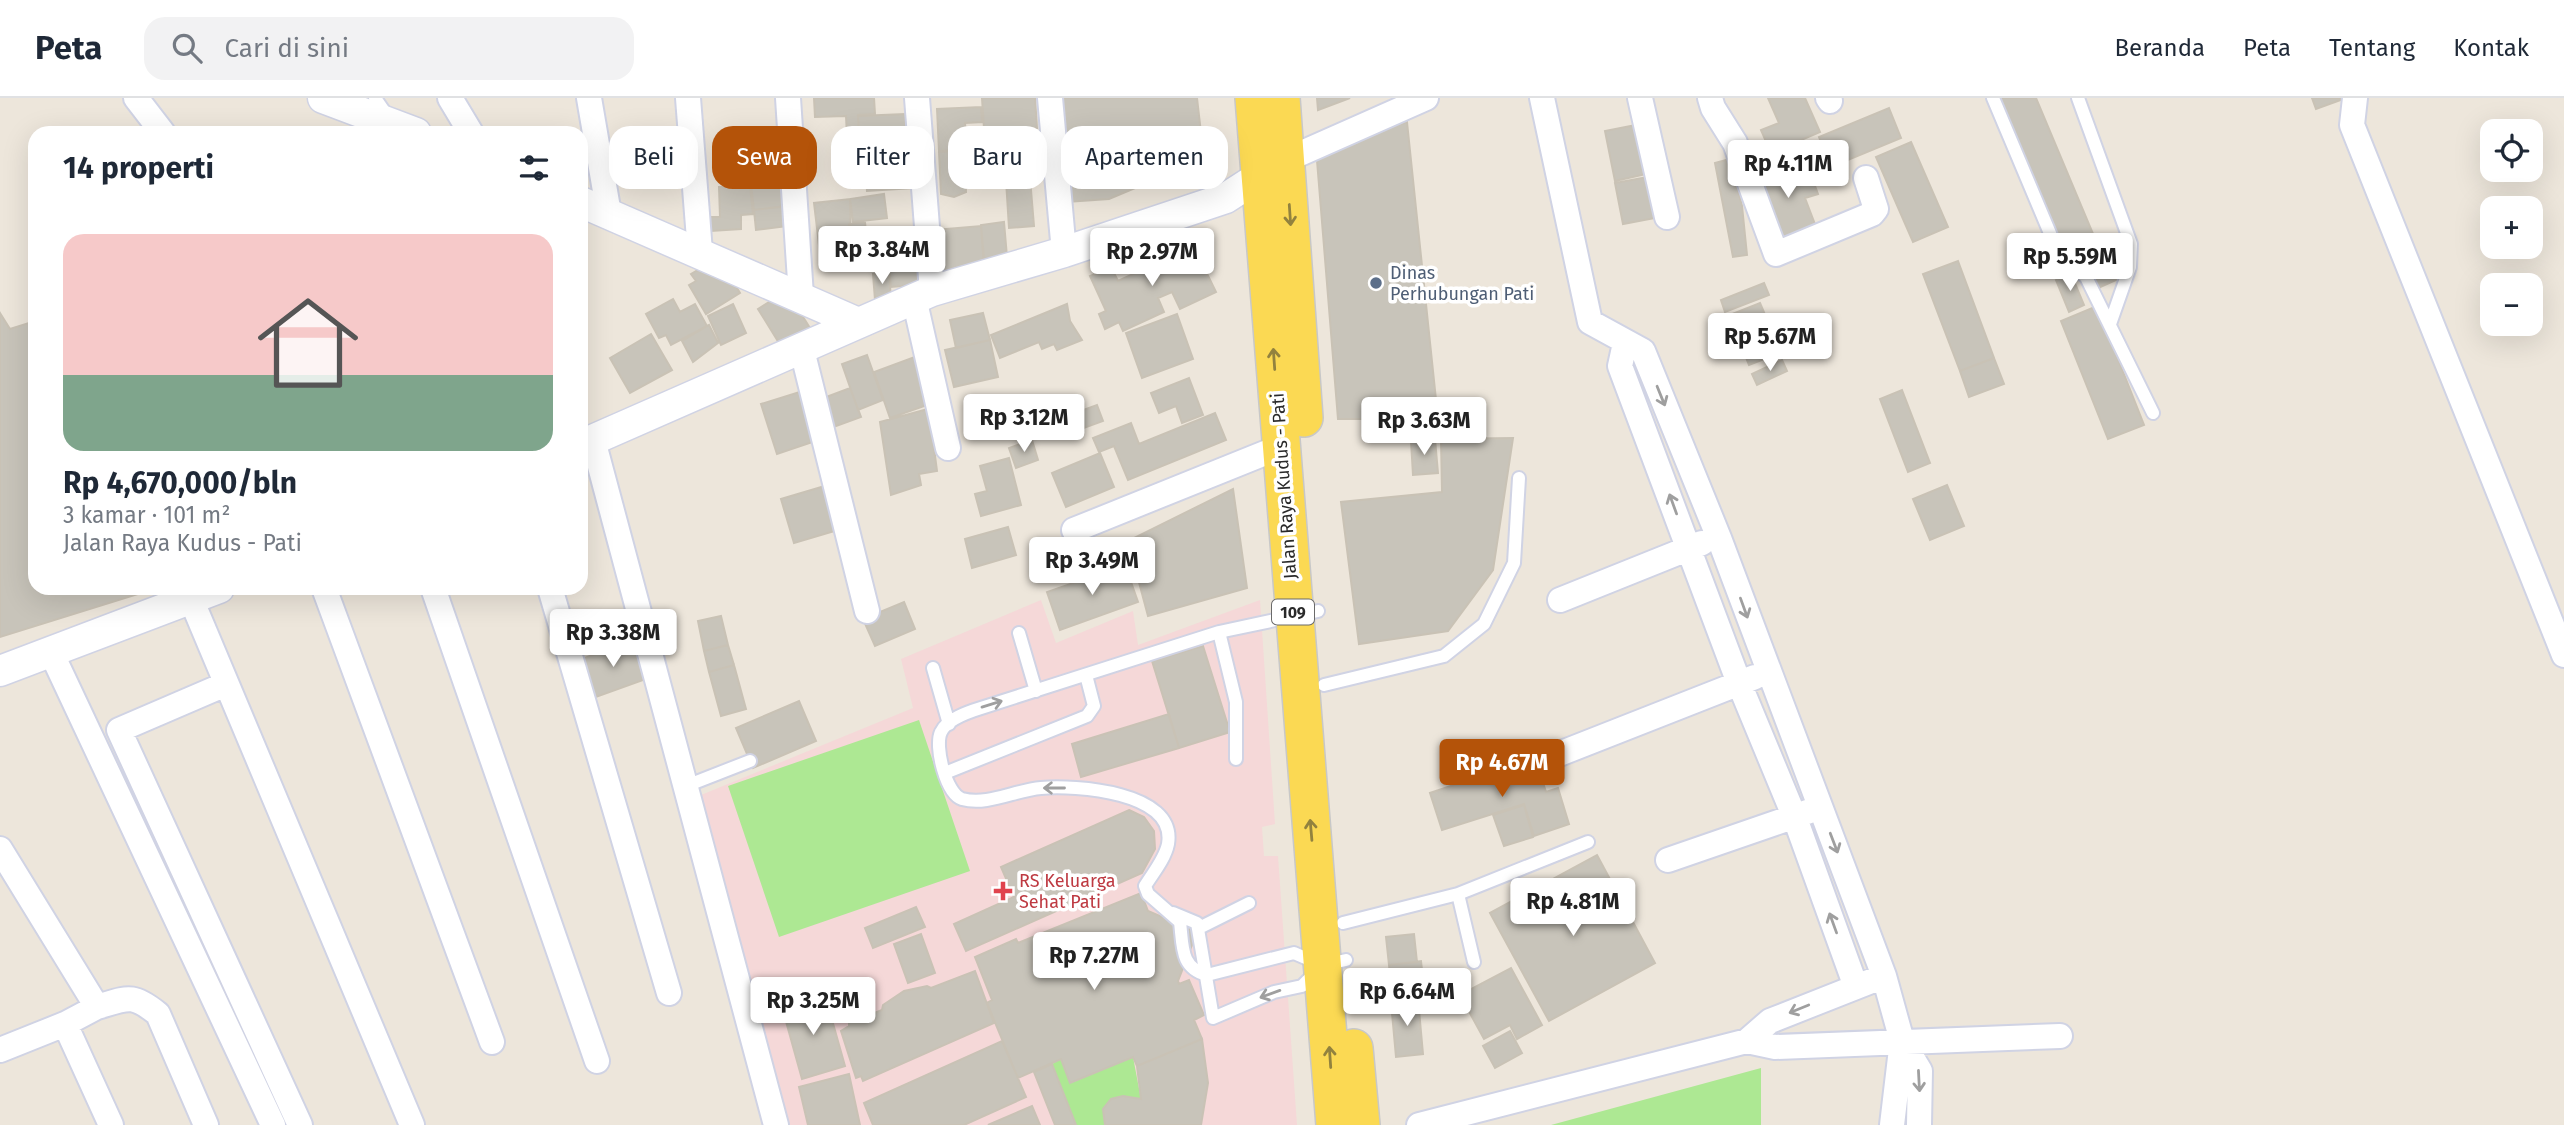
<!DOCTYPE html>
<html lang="id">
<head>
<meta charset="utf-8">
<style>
  body { margin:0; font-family:"Fira Sans",sans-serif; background:#f2f2f3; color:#1f2937; height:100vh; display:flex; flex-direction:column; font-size:26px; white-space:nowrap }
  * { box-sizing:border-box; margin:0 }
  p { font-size:23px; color:#747a83 }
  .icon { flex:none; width:38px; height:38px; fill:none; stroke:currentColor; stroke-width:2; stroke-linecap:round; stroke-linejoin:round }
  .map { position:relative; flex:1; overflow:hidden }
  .drawer { position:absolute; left:28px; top:28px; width:560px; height:469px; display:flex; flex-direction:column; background:#fff; border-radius:21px; box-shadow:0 7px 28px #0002 }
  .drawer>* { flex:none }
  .guide { position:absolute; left:609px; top:28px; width:665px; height:63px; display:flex; gap:14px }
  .buttons { position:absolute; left:2480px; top:21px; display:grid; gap:14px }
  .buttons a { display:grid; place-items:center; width:63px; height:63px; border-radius:14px; background:#fff; box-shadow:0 7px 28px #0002; font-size:35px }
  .price { position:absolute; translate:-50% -60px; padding:0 16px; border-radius:7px; background:#fff; color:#222; font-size:23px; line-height:46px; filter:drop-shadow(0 2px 4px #0008) }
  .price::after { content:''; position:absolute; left:50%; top:42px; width:21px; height:16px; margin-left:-10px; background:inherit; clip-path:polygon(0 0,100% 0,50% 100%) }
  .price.active { background:#b45309; color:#fff }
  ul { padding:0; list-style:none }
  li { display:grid; align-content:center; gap:14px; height:371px; padding:0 35px }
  li span { display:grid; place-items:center; height:217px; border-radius:21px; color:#555 }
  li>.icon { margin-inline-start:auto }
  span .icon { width:126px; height:126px; fill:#fffc; stroke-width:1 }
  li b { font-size:30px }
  h2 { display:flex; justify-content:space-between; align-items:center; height:84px; padding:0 35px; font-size:30px }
  .chip { padding:0 24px; border-radius:21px; background:#fff; box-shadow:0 7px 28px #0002; font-size:24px; line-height:63px }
  .chip.active { background:#b45309; color:#fff }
  header { display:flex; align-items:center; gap:42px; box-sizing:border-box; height:98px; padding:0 35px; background:#fff; border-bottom:2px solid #e0e1e3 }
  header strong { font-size:33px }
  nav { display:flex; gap:38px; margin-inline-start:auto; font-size:24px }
  .search { width:490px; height:63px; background:#f2f2f3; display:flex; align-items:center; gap:18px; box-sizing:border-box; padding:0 24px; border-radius:21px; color:#747a83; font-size:26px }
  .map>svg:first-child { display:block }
</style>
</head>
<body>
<header>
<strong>Peta</strong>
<div class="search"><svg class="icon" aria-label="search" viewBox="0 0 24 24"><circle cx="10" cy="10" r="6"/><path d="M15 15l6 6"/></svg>Cari di sini</div>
<nav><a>Beranda</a><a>Peta</a><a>Tentang</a><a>Kontak</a></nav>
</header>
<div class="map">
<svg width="2564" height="1027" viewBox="0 0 2564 1027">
  <rect width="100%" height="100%" fill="#ede6db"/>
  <path fill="#f5d8d8" d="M1041,502L1056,545L1133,513L1138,547L1260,502L1275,726L1262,729L1264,758H1278L1297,1027H783L701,697L913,610L901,561Z"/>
  <path fill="#ade893" d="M919,622L970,773L779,839L728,688Z
    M1133,959L1141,1001H1111L1103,1012L1105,1027H1076L1052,966L1061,961L1071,985Z
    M1761,970V1027H1551Z"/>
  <path fill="#c8c4ba" stroke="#c9c2b5" stroke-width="2" d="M814,0H874L875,16L858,17L859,37L847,38L846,18L815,19Z
    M982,0H1035L1037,30H1029L1030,43L985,46Z
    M1059,0H1197L1204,61L1109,101L1067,104Z
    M1317,0H1350L1318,12Z
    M1768,0H1805L1820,34L1771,55L1761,32L1779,25Z
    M1997,0H2036L2096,143L2062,157Z
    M2312,0H2346L2316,11Z
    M981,9L982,24L965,25L966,36L979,35L980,51L939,53L937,11Z
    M1889,10L1901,40L1831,69L1819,39Z
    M905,16L907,53L880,54V49L860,50L858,18Z
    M1407,24L1438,321H1338L1316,50Z
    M1636,27L1646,76L1615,83L1605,33Z
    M1911,44L1948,129L1913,144L1876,59Z
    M964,52L966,94L954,99L941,96L939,54Z
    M910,53L914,90L867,93L865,55Z
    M1730,61L1742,108L1747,157L1733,159L1715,65Z
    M1792,65L1798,82L1811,77L1818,96L1805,100L1816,129L1781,142L1756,79Z
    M1648,79L1655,120L1623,126L1615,85Z
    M1030,80L1034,128L1009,130L1006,82Z
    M791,82L794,107L754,112L751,87Z
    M750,88L753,116L741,117V131L711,133L710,119H720L719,89Z
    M884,96L887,120L853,124L850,101Z
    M850,101L851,152L820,156L814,105Z
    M794,107L796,127L756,132L754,112Z
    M865,124L868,155L852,157L849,126Z
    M1004,124L1007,159L984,161L981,127Z
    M981,128L984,170L961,179L938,175L935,132Z
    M920,134L925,186L891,189L886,137Z
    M885,144L887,169L871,171L869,145Z
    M1171,146L1176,156L1193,147L1216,194L1180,211L1172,194L1158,200L1164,214L1123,233L1119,224L1105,231L1099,216L1106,213L1090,178L1111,169L1118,183L1157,165L1152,155Z
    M2103,149L2116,182L2094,192L2080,159Z
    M715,162L728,175L740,195L706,216L689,187L696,183L691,176Z
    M1958,163L1994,260L1960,273L1923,176Z
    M889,175L891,201L875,202L873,176Z
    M2071,176L2084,207L2069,214L2056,182Z
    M1764,185L1769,197L1725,214L1721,202Z
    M787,193L813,235L784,253L758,211Z
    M673,201L680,214L695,206L707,228L671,247L666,237L659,240L646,216Z
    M1760,205L1766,219L1732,233L1727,218Z
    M733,206L746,235L721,247L708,218Z
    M1067,206L1070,223L1082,242L1057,252L1054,246L1042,251L1039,244L1000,260L991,237Z
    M2097,208L2144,327L2108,341L2061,223Z
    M0,215L10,231L35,223V490H157L0,539Z
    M983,215L990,242L956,250L950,222Z
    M1177,216L1193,261L1142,280L1126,235Z
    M1767,221L1773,237L1742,249L1736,233Z
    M709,227L718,245L693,264L682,243Z
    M651,236L672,272L630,295L610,260Z
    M1775,240L1780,255L1749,267L1743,252Z
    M990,242L998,279L954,289L945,252Z
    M867,257L883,302L858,312L842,266Z
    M920,257L936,304L890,320L874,274Z
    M1994,260L2004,286L1969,299L1960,273Z
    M1782,262L1787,273L1757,287L1752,276Z
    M1189,280L1203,317L1182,325L1176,308L1159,315L1151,295Z
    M850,290L861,319L828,331L818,302Z
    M806,292L821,341L777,356L761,306Z
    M1902,292L1930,365L1908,374L1880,301Z
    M1097,307L1103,323L1059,339L1053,323Z
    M935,309L939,334L932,335L937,373L919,376L921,387L891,397L880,324Z
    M1215,315L1226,342L1128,382L1114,348L1099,354L1093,340L1131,325L1139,346Z
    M1513,340L1493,472L1448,533L1359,546L1341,404L1442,394L1441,341Z
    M1435,341L1438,375L1413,377L1411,343Z
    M1032,342L1038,362L1016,370L1009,350Z
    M1100,355L1114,389L1066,409L1052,375Z
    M1009,360L1021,407L981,418L975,396L987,393L980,368Z
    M828,387L841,431L794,445L781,401Z
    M1947,387L1964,428L1930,442L1913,401Z
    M1233,391L1247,490L1148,518L1128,443Z
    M1008,429L1016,457L972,470L965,441Z
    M1125,467L1138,504L1060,532L1047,494Z
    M904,504L915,531L875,548L863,521Z
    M721,518L728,547L704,553L698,523Z
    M632,542L646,581L593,600L579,562Z
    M728,547L734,567L709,574L704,553Z
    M1203,548L1230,634L1179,650L1152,563Z
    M734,567L746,611L721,618L709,574Z
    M799,603L816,643L753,670L736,630Z
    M1169,616L1179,650L1081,679L1072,646Z
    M1535,660L1546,694L1558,690L1569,726L1534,738L1524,706L1442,732L1430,695Z
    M1524,707L1533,739L1504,748L1493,717Z
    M1129,712L1144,719L1154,733L1155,751L1142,775L966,853L954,826L1014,799L1001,769Z
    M1597,757L1655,865L1549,923L1490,815Z
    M1141,795L1148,813L1197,834L1178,883L1179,886L1189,882L1204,917L1194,922L1202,941L1137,968L1133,959L1070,985L1061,961L1018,980L987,905L992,902L975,859L1016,841L1018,845Z
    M916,809L925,829L873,850L865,830Z
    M921,836L935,875L908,885L894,846Z
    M1414,836L1417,864L1389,867L1386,839Z
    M1421,863L1424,890L1392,894L1389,867Z
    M1511,870L1542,927L1517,941L1510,927L1484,941L1460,897Z
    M975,873L994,925L863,983L861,978L856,980L841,933L849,928V919L856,911H865L872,916L882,912L883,907L904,893L927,888L931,890Z
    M825,897L845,968L802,981L782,909Z
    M1418,901L1423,956L1396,959L1391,904Z
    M1510,933L1522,955L1495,970L1483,948Z
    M1202,941L1208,985L1201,1027H1105L1103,1011L1111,1001L1123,998L1141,1001L1137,968Z
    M1002,943L1026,999L964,1027H873L864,1005Z
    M1052,966L1076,1027H1055L1034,974Z
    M849,976L860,1027H808L799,989Z
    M1032,1008L1040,1027H988Z"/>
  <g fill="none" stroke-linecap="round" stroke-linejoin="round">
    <g stroke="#d0d3e4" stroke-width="16">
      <path id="service" d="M375,0L388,19
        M1993,0L2060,159L2086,179L2153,315
        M2078,0L2131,146L2130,169L2110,226
        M1219,534L1236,604V661
        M1019,535L1036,593
        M933,570L949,626
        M1324,587L1444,558L1484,526L1514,465L1519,380
        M945,675L1087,618L1094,608L1086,577
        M686,688L750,663
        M1458,796L1474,864
        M1173,815L1197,825L1213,920L1274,894L1302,888L1323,867L1346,862
        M1343,825L1458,796L1588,744
        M1199,830L1249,805
        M1317,865L1294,855L1207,877C1180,870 1183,848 1180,824L1148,796L1145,788C1153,775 1165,761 1168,746C1177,693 1074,687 1041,690C1015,692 988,708 962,701C946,696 934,648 941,634C947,621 968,614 981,610L1219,534L1318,513"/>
    </g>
    <g stroke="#d0d3e4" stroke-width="28">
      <path id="minor" d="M136,0L163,35
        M450,0L471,35
        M589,0L609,116
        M688,0L700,154
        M788,0L801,198
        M917,0L932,193
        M1050,0L1064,154
        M1542,0L1590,224L1643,253L1719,440L1884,878L1770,923L1747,943
        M1640,0L1667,119
        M1710,0L1713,10L1735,45L1776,156L1872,116L1876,111L1866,80
        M1828,0L1830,3
        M2355,0L2352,27L2564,557
        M1286,62L1426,0
        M914,200L948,350
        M1625,245L1620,268L1739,585L1795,720L1856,889
        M801,248L867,513
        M593,342L776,1027
        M1074,432L1280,349
        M324,490L492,944
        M433,490L597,963
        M550,490L669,895
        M191,501L412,1027
        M1560,502L1702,445
        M51,554L273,1027
        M226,586L119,632L300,1027
        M1554,658L1755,579
        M0,751L97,909L65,926L0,952
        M1668,762L1810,713
        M1884,878L1902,943L1920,973L1919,1027
        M97,909C128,900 132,895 158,916L206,1027
        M65,926L111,1027
        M1419,1027L1747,943L1775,949L2060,938
        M1892,1027L1902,943"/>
    </g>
    <g stroke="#d0d3e4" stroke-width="33">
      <path id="tertiary" d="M323,0L416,35
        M581,104L856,224
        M581,347L932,193L1064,154L1226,100L1277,67
        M0,573L219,490"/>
    </g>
    <g stroke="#c8c8c8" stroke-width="40">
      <path id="primary" d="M1254,0L1335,1027
        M1281,0L1304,320
        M1354,950L1361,1027"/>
    </g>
    <use href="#service" stroke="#fff" stroke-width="12"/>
    <use href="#minor" stroke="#fff" stroke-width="24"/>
    <use href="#tertiary" stroke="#fff" stroke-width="30"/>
    <use href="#primary" stroke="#fbd953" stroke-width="37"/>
  </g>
  <defs><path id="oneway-shaft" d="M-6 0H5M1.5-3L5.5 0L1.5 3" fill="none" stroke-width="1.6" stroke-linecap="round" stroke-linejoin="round" transform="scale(1.75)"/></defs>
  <g stroke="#92823e">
    <use href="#oneway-shaft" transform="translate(1290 117) rotate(86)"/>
    <use href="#oneway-shaft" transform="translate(1274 261) rotate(-94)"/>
    <use href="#oneway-shaft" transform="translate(1311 732) rotate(-95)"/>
    <use href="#oneway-shaft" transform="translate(1330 959) rotate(-94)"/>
  </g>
  <g stroke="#9f9f9f">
    <use href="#oneway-shaft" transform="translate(1661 298) rotate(68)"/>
    <use href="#oneway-shaft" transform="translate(1673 406) rotate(-110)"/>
    <use href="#oneway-shaft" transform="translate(1744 510) rotate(70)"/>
    <use href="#oneway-shaft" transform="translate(992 606) rotate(-17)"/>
    <use href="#oneway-shaft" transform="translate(1054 690) rotate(-180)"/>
    <use href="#oneway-shaft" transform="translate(1834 745) rotate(69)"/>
    <use href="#oneway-shaft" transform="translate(1833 825) rotate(-110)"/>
    <use href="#oneway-shaft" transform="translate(1270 896) rotate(160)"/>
    <use href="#oneway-shaft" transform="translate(1799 911) rotate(158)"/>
    <use href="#oneway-shaft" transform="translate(1919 983) rotate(87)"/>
  </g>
  <circle fill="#5c6f8a" stroke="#fff" stroke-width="2.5" cx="1376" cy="185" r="7"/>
  <path fill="#e0444e" stroke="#fff" stroke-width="2.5" d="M999.5 782.5h7v7h7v7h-7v7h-7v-7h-7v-7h7z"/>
  <g text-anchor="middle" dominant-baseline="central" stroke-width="7" stroke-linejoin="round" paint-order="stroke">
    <rect fill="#fff" stroke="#6a6a6a" stroke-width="2" x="1272" y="501.5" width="42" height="25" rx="5"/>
    <g font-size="16" font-weight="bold" fill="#2a2a2a">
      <text x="1293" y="514">109</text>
    </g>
    <g font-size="18" fill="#4e5e75" stroke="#fff" text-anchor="start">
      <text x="1390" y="175">Dinas<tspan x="1390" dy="21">Perhubungan Pati</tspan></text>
    </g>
    <g font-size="18" fill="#2a2a2a" stroke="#fff">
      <text transform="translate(1284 388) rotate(-94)">Jalan Raya Kudus - Pati</text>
    </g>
    <g font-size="18" fill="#be3a42" stroke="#fff" text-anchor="start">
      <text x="1019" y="783">RS Keluarga<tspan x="1019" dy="21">Sehat Pati</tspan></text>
    </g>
  </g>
</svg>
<div class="buttons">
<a><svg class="icon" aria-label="locate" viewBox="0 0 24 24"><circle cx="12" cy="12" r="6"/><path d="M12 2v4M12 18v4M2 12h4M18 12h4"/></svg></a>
<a>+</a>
<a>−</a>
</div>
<b class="price" style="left:1788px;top:102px">Rp 4.11M</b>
<b class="price" style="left:882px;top:188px">Rp 3.84M</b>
<b class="price" style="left:1152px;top:190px">Rp 2.97M</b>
<b class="price" style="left:2070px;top:195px">Rp 5.59M</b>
<b class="price" style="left:1770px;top:275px">Rp 5.67M</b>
<b class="price" style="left:1024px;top:356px">Rp 3.12M</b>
<b class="price" style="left:1424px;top:359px">Rp 3.63M</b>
<b class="price" style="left:1092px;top:499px">Rp 3.49M</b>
<b class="price" style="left:613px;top:571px">Rp 3.38M</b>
<b class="price active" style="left:1502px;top:701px">Rp 4.67M</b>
<b class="price" style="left:1573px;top:840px">Rp 4.81M</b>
<b class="price" style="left:1094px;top:894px">Rp 7.27M</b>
<b class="price" style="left:1407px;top:930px">Rp 6.64M</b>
<b class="price" style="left:813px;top:939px">Rp 3.25M</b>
<div class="guide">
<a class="chip">Beli</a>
<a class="chip active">Sewa</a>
<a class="chip">Filter</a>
<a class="chip">Baru</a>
<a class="chip">Apartemen</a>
</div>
<section class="drawer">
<h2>14 properti<svg class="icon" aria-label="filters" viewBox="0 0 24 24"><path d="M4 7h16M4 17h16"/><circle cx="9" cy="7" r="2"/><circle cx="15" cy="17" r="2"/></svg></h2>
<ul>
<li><span style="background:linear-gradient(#f6c9c9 65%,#7fa58c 0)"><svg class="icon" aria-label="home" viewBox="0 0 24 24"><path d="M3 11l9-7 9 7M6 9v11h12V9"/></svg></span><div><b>Rp 4,670,000/bln</b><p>3 kamar · 101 m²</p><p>Jalan Raya Kudus - Pati</p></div></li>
</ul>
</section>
</div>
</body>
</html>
